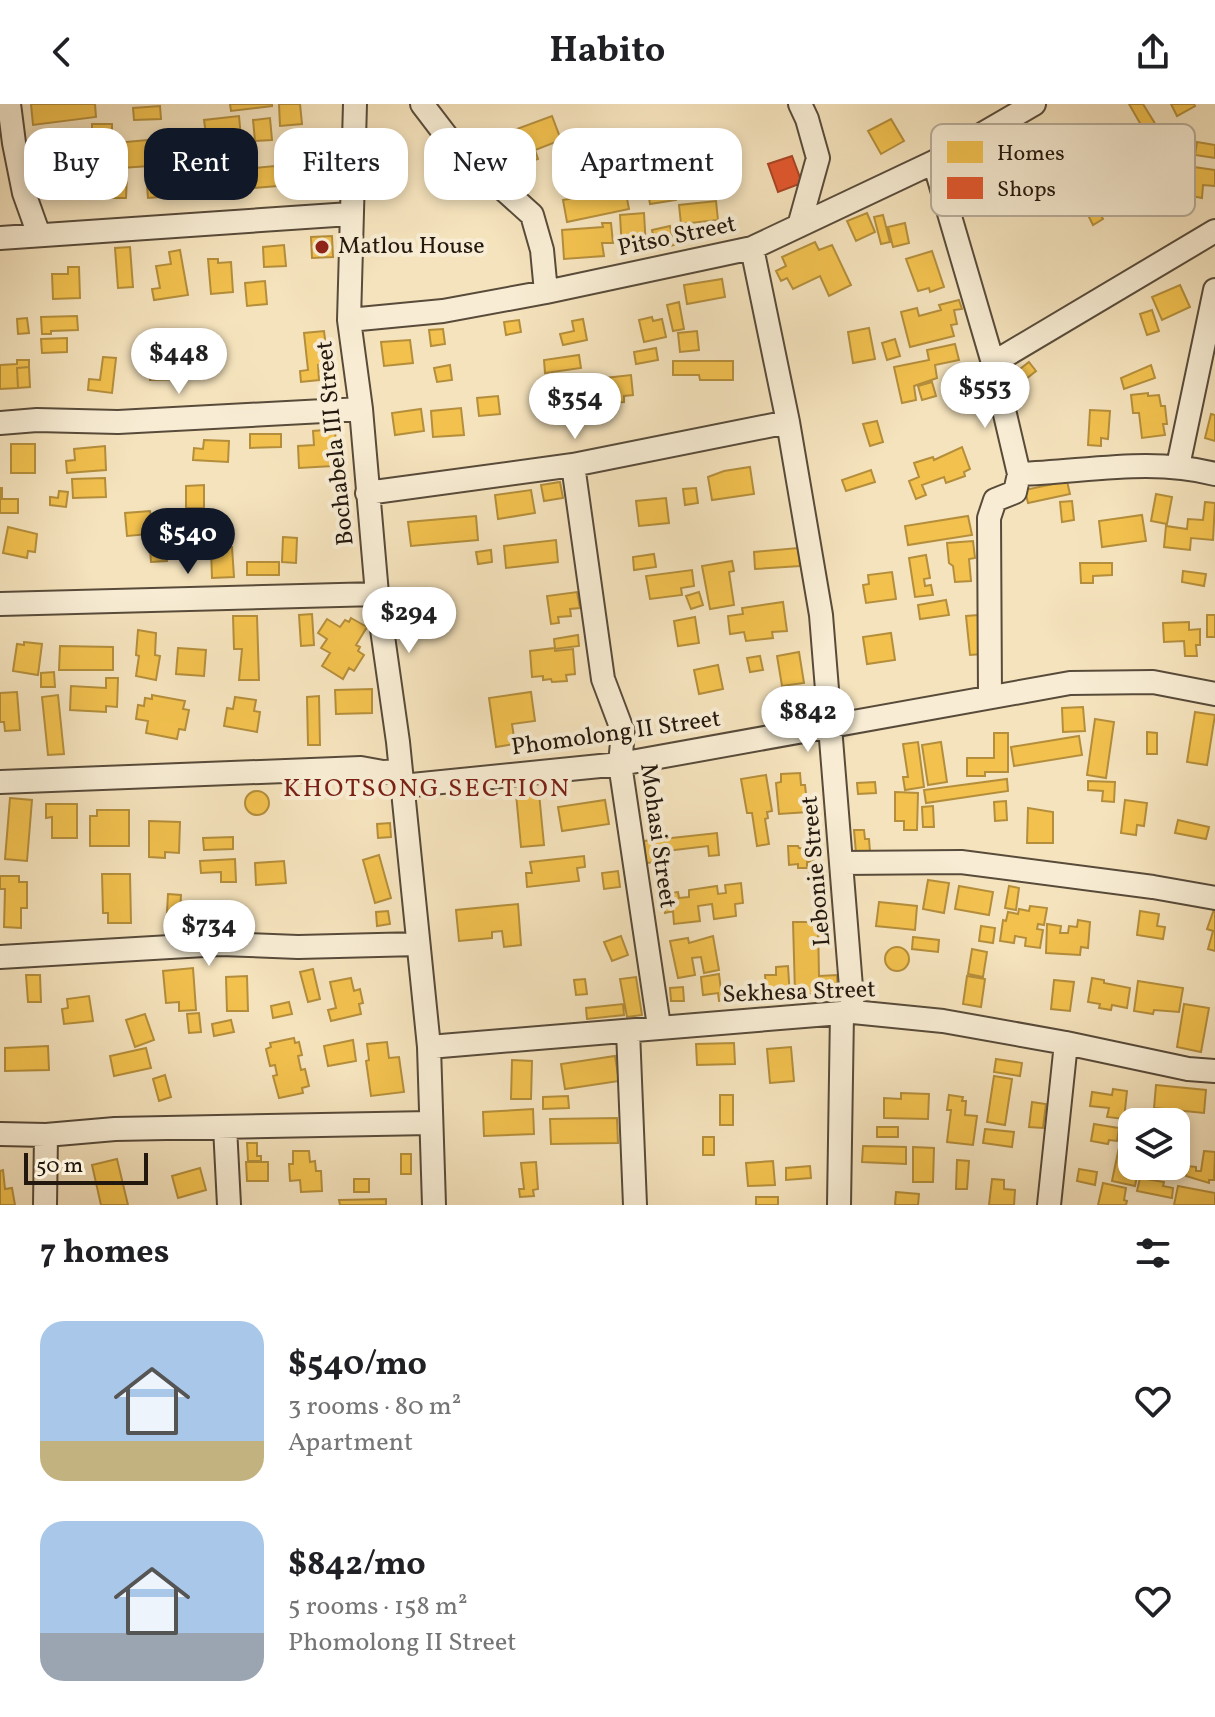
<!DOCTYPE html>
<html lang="en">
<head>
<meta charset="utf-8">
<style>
  body { margin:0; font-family:Vollkorn,serif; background:#f2f2f2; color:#202124; height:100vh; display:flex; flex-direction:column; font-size:30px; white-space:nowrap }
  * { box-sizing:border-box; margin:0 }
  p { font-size:26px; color:#757577 }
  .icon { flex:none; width:44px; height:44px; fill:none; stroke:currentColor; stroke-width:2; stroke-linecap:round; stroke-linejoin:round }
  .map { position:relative; height:1101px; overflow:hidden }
  .details { display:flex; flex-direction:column; background:#fff; flex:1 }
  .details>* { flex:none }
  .banner { position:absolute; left:24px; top:24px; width:800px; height:72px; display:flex; gap:16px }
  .fabs { position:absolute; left:1118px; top:1004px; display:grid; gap:16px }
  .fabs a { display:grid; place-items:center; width:72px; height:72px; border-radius:16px; background:#fff; box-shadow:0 4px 12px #0003; font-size:40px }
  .scale { position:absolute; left:24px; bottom:20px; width:124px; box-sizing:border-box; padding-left:8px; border:4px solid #23180e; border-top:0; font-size:22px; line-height:28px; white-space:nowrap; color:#23180e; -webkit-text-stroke:6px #f8edd4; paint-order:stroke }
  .price { position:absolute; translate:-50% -68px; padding:0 18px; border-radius:28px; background:#fff; color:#222; font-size:26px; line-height:52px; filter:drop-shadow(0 2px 4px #0008) }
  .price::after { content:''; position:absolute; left:50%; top:48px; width:24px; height:18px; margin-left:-12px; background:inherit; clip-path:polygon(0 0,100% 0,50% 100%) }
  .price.on { background:#111827; color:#fff }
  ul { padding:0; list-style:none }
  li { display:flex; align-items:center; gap:24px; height:200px; padding:0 40px }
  li span { display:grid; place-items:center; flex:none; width:224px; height:160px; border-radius:24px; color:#555 }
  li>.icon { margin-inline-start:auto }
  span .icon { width:96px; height:96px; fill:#fffc; stroke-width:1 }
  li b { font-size:34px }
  h2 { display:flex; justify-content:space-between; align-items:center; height:96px; padding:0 40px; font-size:34px }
  .chip { padding:0 28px; border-radius:24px; background:#fff; box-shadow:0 4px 12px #0003; font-size:28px; line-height:72px }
  .chip.on { background:#111827; color:#fff }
  header { display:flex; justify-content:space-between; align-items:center; height:104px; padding:0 40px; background:#fff; font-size:36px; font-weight:700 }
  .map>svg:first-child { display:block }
</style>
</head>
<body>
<header><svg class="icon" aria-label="back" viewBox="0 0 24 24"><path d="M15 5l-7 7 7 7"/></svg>Habito<svg class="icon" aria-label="share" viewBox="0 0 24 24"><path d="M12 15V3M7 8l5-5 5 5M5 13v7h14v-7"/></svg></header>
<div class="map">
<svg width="1215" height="1101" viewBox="0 0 1215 1101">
  <rect width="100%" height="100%" fill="#f5e3bd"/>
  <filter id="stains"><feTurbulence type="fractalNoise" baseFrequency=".0025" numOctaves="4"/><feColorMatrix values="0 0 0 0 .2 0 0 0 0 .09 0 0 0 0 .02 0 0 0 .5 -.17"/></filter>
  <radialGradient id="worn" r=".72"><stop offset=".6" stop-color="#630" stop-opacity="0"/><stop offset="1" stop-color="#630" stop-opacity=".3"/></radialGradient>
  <path fill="#f2c14e" stroke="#b48e3b" stroke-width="2" d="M31,0H95L96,13L33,21Z
    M230,0H272V2L231,7Z
    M279,0H300L302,20L280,22Z
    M1129,0H1143L1159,26L1148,33Z
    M1171,0H1194L1195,2L1177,12Z
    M160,2L161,15L134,16L133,4Z
    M239,12L241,34L207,38L204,16Z
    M552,12L561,36L535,46L538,55L521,61L516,46L505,50L498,32Z
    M270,14L272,36L255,37L253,16Z
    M891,15L904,37L881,50L868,27Z
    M92,20H112V30H92Z
    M332,27L335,56L298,60L294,32Z
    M147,36L149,62L107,65L105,40Z
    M1197,38L1215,41V54L1195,51Z
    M666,46L674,77L667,78L659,48Z
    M600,47L601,55L608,54L611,74L595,76L594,70L581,73L578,50Z
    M1180,61L1215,66V82L1203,81L1202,94L1156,85L1159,65L1180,68Z
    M275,62L277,82L207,88L205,69Z
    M183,65L185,91L148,94L146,68Z
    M112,72H127L126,94H112Z
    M625,84L629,105L567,118L563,96Z
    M674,84L676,96L650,100L648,88Z
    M1090,92L1103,115L1093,121L1081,97Z
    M716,97L718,116L681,120L679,101Z
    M644,109L646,144L622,146L620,111Z
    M867,109L875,128L856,137L847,117Z
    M883,111L890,138L881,140L874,113Z
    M602,119H611L613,139H602L604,152L564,155L562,126L603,123Z
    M905,119L909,139L893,143L888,123Z
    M670,122L674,141L656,145L652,126Z
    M332,132L333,153L312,154L311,133Z
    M815,138L819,146L832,141L851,181L829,192L820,172L793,185L787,174L781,177L776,167L786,162L782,153Z
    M284,141L286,162L264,163L263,143Z
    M130,143L133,183L118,184L115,144Z
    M180,146L188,191L154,196L152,185L160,184L156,162L171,160L169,148Z
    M932,147L944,183L930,188L929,184L918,187L906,155Z
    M208,155H218V159L231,158L233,188L211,190Z
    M68,163H79L80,194L53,195L52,170H68Z
    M722,175L725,193L687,200L684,181Z
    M265,177L267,200L247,202L245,179Z
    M1180,181L1190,203L1162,216L1152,193Z
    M959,196L962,205L954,206L957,220L951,221L954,232L910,243L901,208L917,204L919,212L941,206L939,201Z
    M679,198L684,225L673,227L667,201Z
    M1152,206L1159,227L1147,231L1140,210Z
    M77,212L78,226L51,227V230H42L41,213Z
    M652,213L653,217L662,215L666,233L644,238L639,216Z
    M27,214L29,229L18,230L17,215Z
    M583,215L587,236L563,241L560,230L574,227L572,217Z
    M519,216L521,228L506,231L504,218Z
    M869,224L875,255L853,259L848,228Z
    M443,225L445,240L431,242L429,226Z
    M324,227L328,260L318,261L319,276L301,278L300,267L308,266L304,229Z
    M697,227L699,246L680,248L678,229Z
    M67,234V248L42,249L41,235Z
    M895,235L900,252L887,256L882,239Z
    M410,236L413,259L384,262L381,238Z
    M955,240L959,256L935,261L937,274L914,282L916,296L902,299L894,263L929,256L927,246Z
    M656,244L658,256L636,260L634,248Z
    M579,251L581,264L545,269L544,256Z
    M103,253L116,254L112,289L88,286L89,275L100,276Z
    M17,256H29V263L17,264L18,284L0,285V261L17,260Z
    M673,257H733V276H700L699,271H673Z
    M1029,258L1036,267L1016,283L1008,274Z
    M450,261L452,276L437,278L434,264Z
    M1151,261L1155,274L1124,285L1121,274Z
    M29,263L30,283L18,284L17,264Z
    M186,264L187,275L150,276V265Z
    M631,271L633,291L624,292V298L599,300L596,275Z
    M587,277L589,292H580V298L567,299V303L555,304L552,281Z
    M932,278L936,292L922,296L918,282Z
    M1148,289V292L1159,291L1161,302H1165L1167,320H1163L1165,331L1142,334L1139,309H1133L1131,291Z
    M498,292L500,310L479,312L477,294Z
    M461,304L464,331L433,333L431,307Z
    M421,305L424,327L395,331L392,309Z
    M1090,306L1110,307L1108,335L1101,334V342L1088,341Z
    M1211,310L1215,311V337L1205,334Z
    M877,317L883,338L870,342L863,320Z
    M335,325L336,342H343L344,355H333V362L299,364L298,342L314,341L313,327Z
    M250,330H281V343L250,344Z
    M204,336L229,337L228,358L193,356L194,344L203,345Z
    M11,340H35V369H11Z
    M105,342L106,366L67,369L66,357L75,356L74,345Z
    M962,343L970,365L964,368L965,372L946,379L944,373L922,381L926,391L916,395L909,377L919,373L914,359L933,353L934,356Z
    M750,363L754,390L712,396L708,373L724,367Z
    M871,366L875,378L846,387L842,376Z
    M105,374L106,393L73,394L72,375Z
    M1067,377L1070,390L1028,399L1025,386Z
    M560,378L563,394L544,397L541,381Z
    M204,381V404H186V382Z
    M0,384H2V395H18V409H0Z
    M696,384L698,399L685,401L683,385Z
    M531,386L535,409L498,415L495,391Z
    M59,387L68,388L66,403L50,401V393L58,394Z
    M1156,390L1172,393L1167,420L1151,417Z
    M666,394L669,419L639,422L636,397Z
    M1072,397L1074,416L1062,418L1060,398Z
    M1205,398L1215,399L1213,436L1191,434L1190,446L1164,443L1166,422L1187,425L1188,415L1203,416Z
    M150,407L151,412L166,410L167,423L176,422L178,446L166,447L167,457L151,458L149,430L127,432L125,409Z
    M1142,411L1146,437L1102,443L1099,417Z
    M476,412L478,436L411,442L408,418Z
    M968,412L972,431L908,441L905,422Z
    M8,423L37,430L35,448L28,447L27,454L3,449Z
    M283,433L297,434L296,459L282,458Z
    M556,436L558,458L506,464L504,442Z
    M973,437L975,454L969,455L971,477L955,478L953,462L949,459L947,439Z
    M232,443L234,473L212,474L211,444Z
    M798,444L800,462L755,465L754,448Z
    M491,446L492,458L478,460L476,448Z
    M654,450L656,463L634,466L633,453Z
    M926,451L930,474L924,475L925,482L931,481L933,491L915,493L909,454Z
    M732,457L734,467L729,468L734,501L710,505L702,462Z
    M247,458H279V471H247Z
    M1080,459H1112V471L1093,472V479H1081Z
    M692,466L694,482L681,484L682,491L650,495L646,472Z
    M1183,467L1206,470L1204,482L1182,478Z
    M892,468L896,495L866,499L863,481L869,480L868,471Z
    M577,488L580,504L570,505L571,512L558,513L559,519L551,520L547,492Z
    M699,488L703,501L691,505L686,492Z
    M946,496L949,511L920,515L918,501Z
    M783,498L787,527L772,528L773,534L746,537L744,528L730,530L728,512L743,510L742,504Z
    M312,510L314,541L301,542L299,511Z
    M978,511L982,550L970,551L966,512Z
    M1207,511H1215V533H1207Z
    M233,512H257L259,576H239L242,545H234Z
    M695,513L699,539L678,542L674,517Z
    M351,514L367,523L356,541L360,543L358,547L364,551L354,567L349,564L343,575L322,562L330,549L321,544L327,535L318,529L327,515L340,523L345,516L349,518Z
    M1189,518V526L1200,525V541H1196L1197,552H1185L1184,537L1164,538L1163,519Z
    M138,526L156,529L155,551L160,552L156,576L136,572L139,552L136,551Z
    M891,529L895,556L867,560L863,533Z
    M578,531L579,542L555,545L554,535Z
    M24,538L42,540L38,571L13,567L17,540L24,541Z
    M60,542L113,543V566H59Z
    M178,544L206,546L204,572L176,570Z
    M555,544V547L573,545L575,570L566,571L567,577L552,578L551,575L543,576V572L532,573L530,547Z
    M799,548L804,579L782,582L777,552Z
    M760,552L763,566L750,568L747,554Z
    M718,561L723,585L699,590L694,566Z
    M54,568L55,583H41V569Z
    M106,574H118L117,603L106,602V608L70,606L71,582L106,584Z
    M372,585V609L336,610L335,586Z
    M17,588L20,626L5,627L4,618H0V589Z
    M531,588L535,617L512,620L515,640L496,643L489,594Z
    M58,591L64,650L48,651L42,593Z
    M152,591L185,597L183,605L189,606L185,626L179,625L177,635L146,629L148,617L136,615L138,601L144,602L145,594L152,595Z
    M319,592L320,641H308L307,593Z
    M235,593L256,596L254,607L260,608L257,628L224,622L227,604L233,605Z
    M1083,603L1085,627L1063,628L1062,604Z
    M1195,608L1215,611L1207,661L1187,658Z
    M1095,615L1114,618L1106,674L1087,671Z
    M1147,628L1157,629V650H1147Z
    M994,629H1008V668H985V672H967V654H994Z
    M1079,632L1082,651L1014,662L1011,643Z
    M918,638L924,683L905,686L903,673H908L903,640Z
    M941,638L947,678L928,681L922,641Z
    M800,669L801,681H805L808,708L779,710L776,679L781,678V670Z
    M766,671L772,707L767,708L768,714L765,715L769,740L757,742L752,709H747L741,675Z
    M1007,675L1008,687L926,699L924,686Z
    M1088,677L1115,678L1114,698L1102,697L1103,687L1088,686Z
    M875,678L876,689L858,690L857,679Z
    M245 699a12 12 0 1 1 24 0a12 12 0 1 1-24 0Z
    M895,688L918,689L917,726H904V717H895Z
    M539,689L544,741L521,743L516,690Z
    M10,694L32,696L27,757L5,755Z
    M605,696L609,720L562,727L558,703Z
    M1125,696L1147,699L1144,722L1137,721L1136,731L1121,729Z
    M1006,697L1007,716L995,717L994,698Z
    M46,700H77V734H52V713L46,714Z
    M933,702L934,723H923L922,703Z
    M1028,704L1053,708V739H1027Z
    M97,706H129V742H90V712H97Z
    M1178,716L1209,723L1206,735L1175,729Z
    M149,717L180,718L179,749L165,748V754L149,753Z
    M390,719L391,733L378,734L377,720Z
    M854,726H864L865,735H869L870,748L856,749Z
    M717,729L719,751L709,752L708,742L658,748L659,758L646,759L644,737Z
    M233,733V745L204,746L203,734Z
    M788,742H798L799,744L815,746L816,757L807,758V764H798V760L789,761Z
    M379,751L391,794L375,799L363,756Z
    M584,752L585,763L577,764L579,777L527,783L526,769H532L530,758Z
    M235,755L236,778H221V768L201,769L200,757Z
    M284,757L286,779L256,781L255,759Z
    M825,765L826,776L811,778L809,767Z
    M618,767L620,783L604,785L602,769Z
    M102,770H130L131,819H108V809H103Z
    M0,772H19V778H27V804H21V824L4,823L5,785H0Z
    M928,776L949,779L944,809L923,805Z
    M741,779L743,799L735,800L736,812L714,815L712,800L698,802L700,817L674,820L673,807L665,809L662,790L678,788L679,794L689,793V786L717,782L718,790L726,789L725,781Z
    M959,782L993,788L989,811L955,805Z
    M1009,782L1019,784L1016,806L1005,804Z
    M168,790L181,791L180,808H167Z
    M879,798L917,802L915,826L876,822Z
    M518,800L521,841L504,843L502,827L492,828V834L459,837L456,806Z
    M1030,802L1047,804L1044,821L1038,820L1037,825L1043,826L1040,844L1025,842L1026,834L1015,832L1014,839L1000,837L1003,816L1006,817L1008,808L1018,810L1019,805L1029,807Z
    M388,807L390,820L377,822L376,808Z
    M1140,807L1159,810L1157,822L1165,823L1163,835L1137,831Z
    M1213,808H1215V847L1208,845L1213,827L1207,825Z
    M170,814L180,815L179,833L169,832Z
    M1078,816L1090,818L1088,844L1081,843L1080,851L1046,849L1047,820L1061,822L1060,829H1068L1069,822L1077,823Z
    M793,818H818L819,872L837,871L838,892L795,889Z
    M981,822L995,824L993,839L979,837Z
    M621,832L628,851L612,857L604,838Z
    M713,832L719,866L704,869L701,853L692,854L695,871L678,874L670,837L688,834L689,839Z
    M913,833L939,836L938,848L912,845Z
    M885 855a12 12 0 1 1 24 0a12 12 0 1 1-24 0Z
    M972,845L987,848L983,873L968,870Z
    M788,862L790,894L767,895L765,871H776V863Z
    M193,864L196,906L179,907V898L166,899L163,867Z
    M313,865L320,895L308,898L300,868Z
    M719,870L721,886L728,885L729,896L719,897L718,889L703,891L701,873Z
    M26,871H40L41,898H28Z
    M247,872L248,907H227L226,873Z
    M967,872L985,875L981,903L963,900Z
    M636,873L642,911L627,913L620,875Z
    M351,874L354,887L360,885L363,899L359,900L361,910L331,917L328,906L336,904L330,878Z
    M1092,874L1104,876V879L1130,884L1127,904L1112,901L1111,906L1099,904L1100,900L1088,898Z
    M585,875L587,890L576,891L574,876Z
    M1054,876L1074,878L1070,907L1051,905Z
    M1138,877L1183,884L1179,908L1154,906L1153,910L1134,907Z
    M683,883L684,897H671L670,884Z
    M89,892L93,917L64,920L62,905L68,904L67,895Z
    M289,898L292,910L273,914L271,902Z
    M623,900L624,911L587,915L586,904Z
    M1184,900L1209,904L1201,948L1177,943Z
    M199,909L201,928L189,929L187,910Z
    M145,910L154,936L135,943L126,916Z
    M231,916L234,928L214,932L212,920Z
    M294,934L295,939L299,938L302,951L298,952L301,966L305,965L309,982L302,984L303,989L279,994L273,972L277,971L275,961L270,962L266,945L271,943L270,939Z
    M353,936L356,957L328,962L324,942Z
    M387,938L389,954L399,953L404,988L371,992L366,957L369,956L367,940Z
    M734,939L735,960L697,961L696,940Z
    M48,942L49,966L5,967V944Z
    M791,943L794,977L770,979L767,945Z
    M146,944L151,964L114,972L110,952Z
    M615,952L619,977L565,985L561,960Z
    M996,955L1022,959L1020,972L994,968Z
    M512,956L532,957L531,995H511Z
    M165,971L171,993L159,997L153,975Z
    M994,972L1012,975L1005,1021L987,1018Z
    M1156,981L1206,986L1204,1009L1154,1004Z
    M1113,985L1127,987L1124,1015L1107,1013L1109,1004L1090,1002L1092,988L1112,991Z
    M901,989L929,990L928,1015L884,1014V994L901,995Z
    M720,991H733V1021H720Z
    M949,991L963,993L962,997H966L965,1011L977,1012L973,1041L947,1038L951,1006H947Z
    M568,992L569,1004L543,1005V993Z
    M1032,998L1046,1000L1043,1024L1029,1023Z
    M533,1005L534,1030L484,1032L483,1008Z
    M617,1014L618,1039L551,1040L550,1015Z
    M1094,1020L1119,1024L1117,1037L1109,1036L1108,1040L1091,1037Z
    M877,1023H898V1033H877Z
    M1123,1024L1132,1026V1062H1139L1135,1082L1112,1077Z
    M985,1025L1014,1028L1012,1043L983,1039Z
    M703,1033H714V1051H703Z
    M1176,1035L1185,1036L1181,1069L1168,1067L1169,1062H1176Z
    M247,1039H257V1052H261V1057H248Z
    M863,1042L906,1043V1060L862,1058Z
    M913,1043L934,1044L933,1078H913Z
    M293,1047H309L310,1058L315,1057L316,1067H321L322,1087L301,1088L300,1076L290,1077L289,1060H293Z
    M1204,1047L1215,1048L1214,1076H1209V1079L1186,1072L1187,1062L1196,1063V1067H1201Z
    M401,1050H411V1070H401Z
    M117,1055L128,1101H101L92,1061Z
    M957,1056L969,1057L967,1085H956Z
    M773,1057L775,1081L748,1082L746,1059Z
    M246,1058H268V1077H247Z
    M536,1058L538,1085L533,1086L534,1092L520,1093L519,1085H524L521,1059Z
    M810,1062L811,1074L786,1076V1064Z
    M200,1064L206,1086L178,1094L172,1072Z
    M1079,1065L1097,1068L1095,1081L1077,1077Z
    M3,1066L5,1085L12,1084L15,1101H0V1067Z
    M1140,1074L1164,1078L1163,1082L1173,1084L1172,1094L1137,1087Z
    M354,1075H369V1088H354Z
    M992,1075L1004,1076V1085L1015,1086L1014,1101H989Z
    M1103,1079L1126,1084L1124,1096L1127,1097L1126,1101H1098Z
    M1178,1082L1215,1089V1101H1174Z
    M896,1088L919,1090L918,1101H895Z
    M756,1093H778V1101H756Z
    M386,1095V1101H340L339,1096Z"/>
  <path fill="#e4572e" stroke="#aa4424" stroke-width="2" d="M792,52L802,79L778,88L768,60Z"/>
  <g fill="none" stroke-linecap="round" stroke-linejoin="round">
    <g stroke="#584b3a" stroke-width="26">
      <path id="minor" d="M9,0L14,39L24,89L39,131
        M355,0L349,216L361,305L377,490L398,638L429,943L434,1101
        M422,0L451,38L532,111L542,146L546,188
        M934,58L993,259L1019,370C1085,368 1150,353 1215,370
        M799,122L818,54L807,15L800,0
        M0,134L350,110
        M752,144L788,318L821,511L853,908
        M349,216L443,207L546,188L752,144L934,58L1034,0
        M993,259L1215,127
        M0,319L37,316L118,318L361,305
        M573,361L603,575L623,628L620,660L659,922
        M1178,362L1215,186
        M367,389L573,361L788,318
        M0,500L377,490
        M990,593L989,414L995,396L1015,388L1019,370
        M0,678L361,664L383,668L401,667
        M402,682L620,660L1070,579L1153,578L1215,590
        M842,759L961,758L1153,783L1215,794
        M0,853L221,840L298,843L418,840
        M628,927L635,1101
        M429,943L853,908L943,917L1066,939L1188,965L1215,967
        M225,1023L229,1101
        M0,1030L46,1031L115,1025L430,1019
        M45,1101L46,1031
        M839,1101L842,909
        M1049,1101L1066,939"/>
    </g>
    <use href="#minor" stroke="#f8edd4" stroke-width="22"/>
  </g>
  <circle fill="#8f2418" stroke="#f8edd4" stroke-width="3" cx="322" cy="143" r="8"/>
  <g text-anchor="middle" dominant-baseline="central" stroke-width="8" stroke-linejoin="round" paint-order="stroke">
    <g font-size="24" fill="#23180e" stroke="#f8edd4">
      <text transform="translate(677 133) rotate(-12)">Pitso Street</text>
      <text transform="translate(336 339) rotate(-96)">Bochabela III Street</text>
      <text transform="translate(616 630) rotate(-8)">Phomolong II Street</text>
      <text transform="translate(657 732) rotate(82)">Mohasi Street</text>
      <text transform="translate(817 767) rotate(-95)">Lebonie Street</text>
      <text transform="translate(799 889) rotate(-2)">Sekhesa Street</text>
    </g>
    <g font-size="24" fill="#23180e" stroke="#f8edd4" text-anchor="start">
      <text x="338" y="143">Matlou House</text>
    </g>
    <g font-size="26" letter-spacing="2" fill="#7a1f14" stroke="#f8edd4">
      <text x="427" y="685">KHOTSONG SECTION</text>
    </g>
  </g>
  <rect x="931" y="20" width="264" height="92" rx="12" fill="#f8edd4" stroke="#b8ad99" stroke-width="2"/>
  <rect x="947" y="37" width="36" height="22" fill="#f2c14e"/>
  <rect x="947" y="73" width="36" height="22" fill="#e4572e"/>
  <g font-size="22" fill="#23180e">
    <text x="997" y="56">Homes</text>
    <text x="997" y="92">Shops</text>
  </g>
  <rect width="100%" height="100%" filter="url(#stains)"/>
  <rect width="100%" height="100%" fill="url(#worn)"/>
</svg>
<div class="fabs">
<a><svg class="icon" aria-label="layers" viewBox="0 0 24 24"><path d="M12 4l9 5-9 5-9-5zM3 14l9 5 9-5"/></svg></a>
</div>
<div class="scale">50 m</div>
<b class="price" style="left:179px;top:292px">$448</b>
<b class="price" style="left:985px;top:326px">$553</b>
<b class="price" style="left:575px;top:337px">$354</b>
<b class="price on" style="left:188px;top:472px">$540</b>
<b class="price" style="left:409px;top:551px">$294</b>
<b class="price" style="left:808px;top:650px">$842</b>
<b class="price" style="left:209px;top:864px">$734</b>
<div class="banner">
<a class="chip">Buy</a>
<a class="chip on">Rent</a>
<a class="chip">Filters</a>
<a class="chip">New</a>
<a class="chip">Apartment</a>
</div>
</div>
<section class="details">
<h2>7 homes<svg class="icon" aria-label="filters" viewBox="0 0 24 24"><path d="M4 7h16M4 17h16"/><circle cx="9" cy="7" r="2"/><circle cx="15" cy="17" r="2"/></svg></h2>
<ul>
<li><span style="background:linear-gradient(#a9c7e8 75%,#c2b280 0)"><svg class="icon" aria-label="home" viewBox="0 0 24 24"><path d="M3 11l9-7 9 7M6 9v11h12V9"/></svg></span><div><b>$540/mo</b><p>3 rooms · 80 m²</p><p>Apartment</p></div><svg class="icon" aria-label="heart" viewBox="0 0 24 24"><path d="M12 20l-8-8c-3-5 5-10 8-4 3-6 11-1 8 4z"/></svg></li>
<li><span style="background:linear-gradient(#a9c7e8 70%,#9aa5b1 0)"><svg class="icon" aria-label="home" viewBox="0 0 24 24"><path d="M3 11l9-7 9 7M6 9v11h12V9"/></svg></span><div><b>$842/mo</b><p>5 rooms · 158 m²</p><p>Phomolong II Street</p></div><svg class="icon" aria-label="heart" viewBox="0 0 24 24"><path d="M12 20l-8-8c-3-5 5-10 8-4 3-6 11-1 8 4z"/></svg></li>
</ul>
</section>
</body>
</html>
